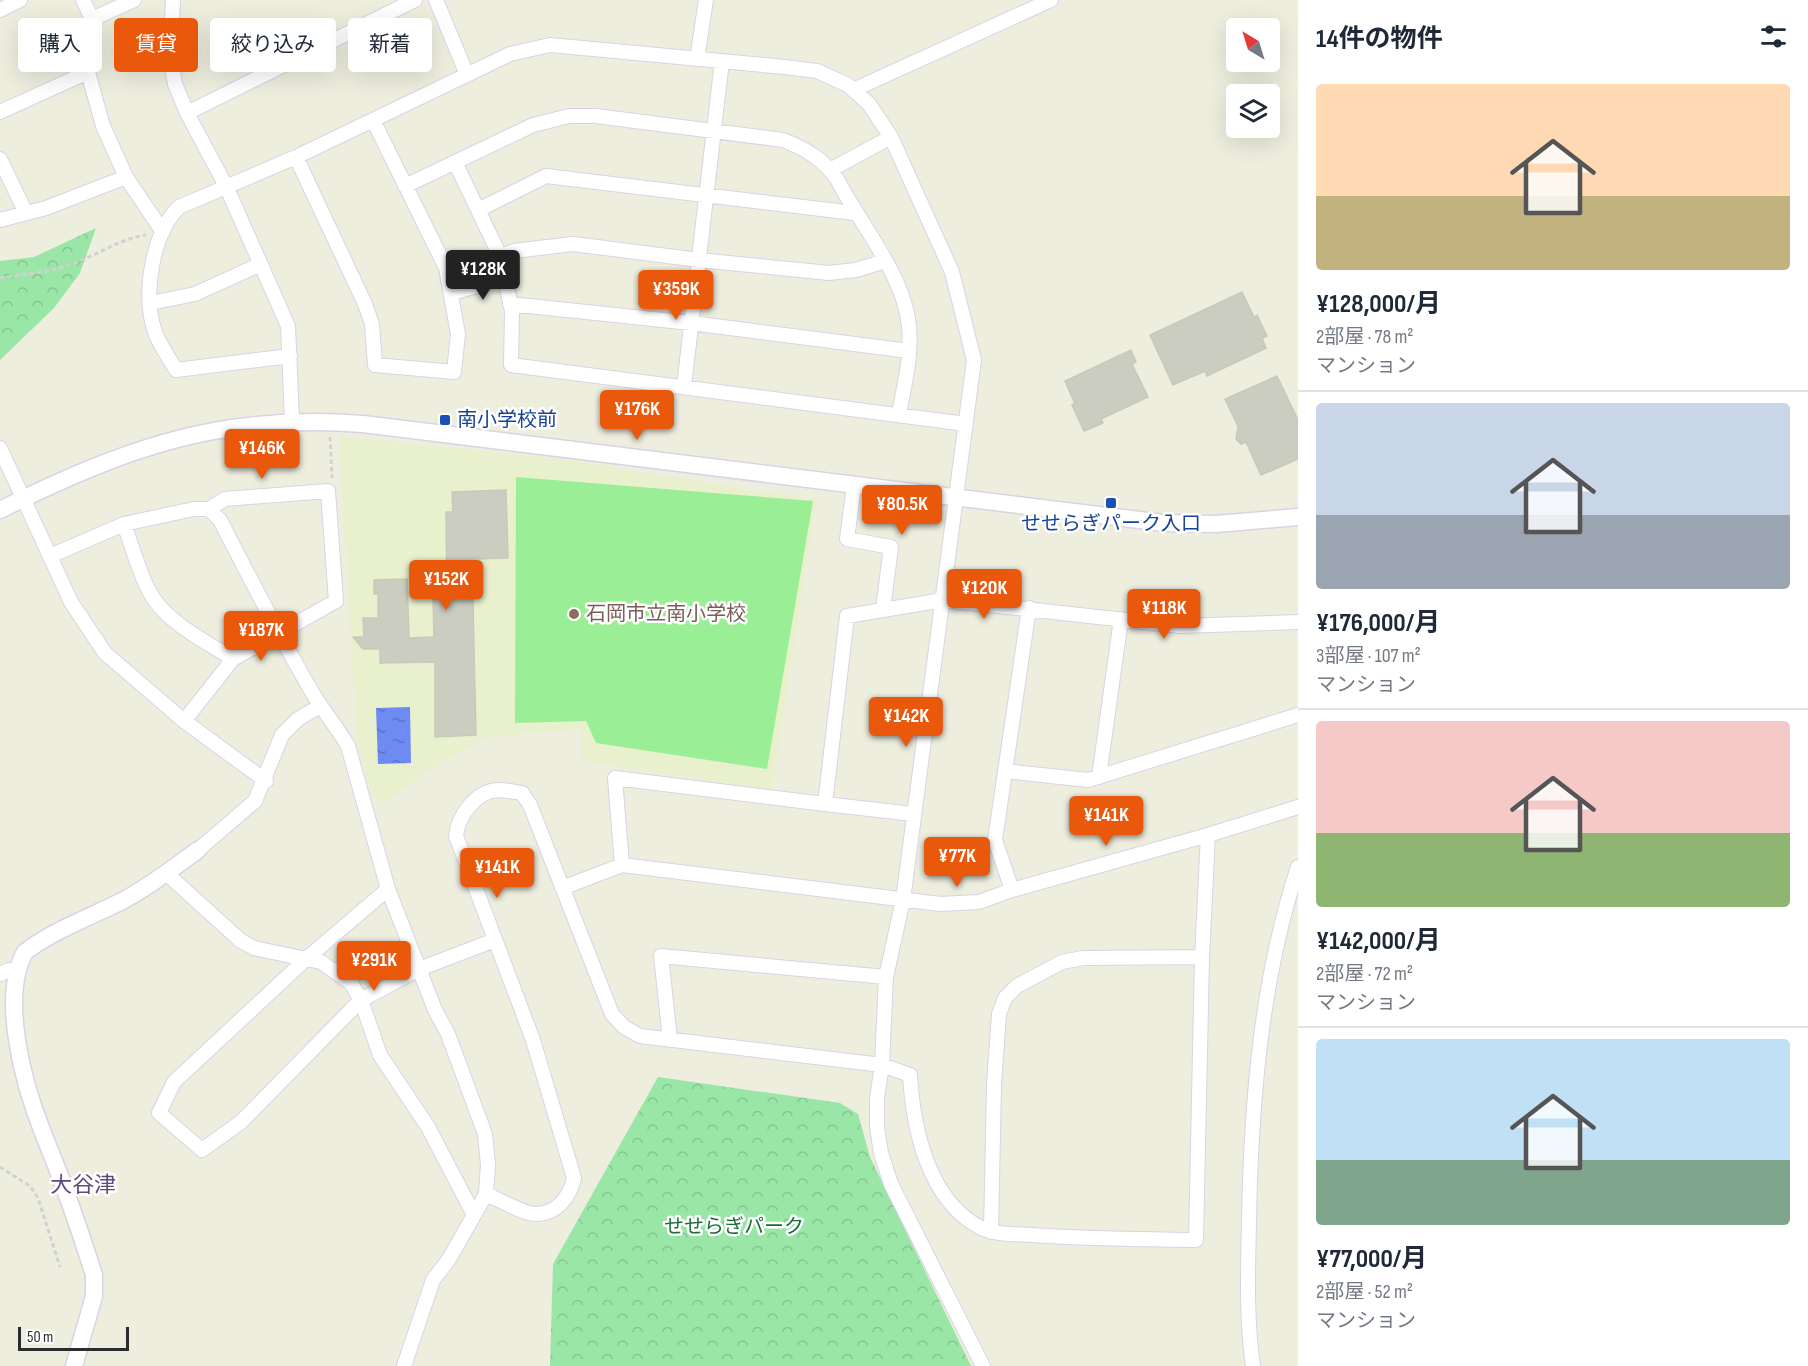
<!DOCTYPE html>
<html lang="ja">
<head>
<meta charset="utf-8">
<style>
  body { margin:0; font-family:"Sofia Sans Condensed","Noto Sans JP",sans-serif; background:#f2f2f3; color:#1f2937; height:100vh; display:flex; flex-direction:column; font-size:22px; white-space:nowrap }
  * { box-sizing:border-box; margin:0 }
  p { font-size:20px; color:#747a83 }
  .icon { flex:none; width:33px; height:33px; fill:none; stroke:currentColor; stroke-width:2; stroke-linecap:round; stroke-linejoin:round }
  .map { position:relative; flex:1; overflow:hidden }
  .details { display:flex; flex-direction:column; background:#fff; width:510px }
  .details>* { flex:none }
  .guide { position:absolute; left:18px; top:18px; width:570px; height:54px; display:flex; gap:12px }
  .needle { width:39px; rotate:322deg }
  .tools { position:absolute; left:1226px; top:18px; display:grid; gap:12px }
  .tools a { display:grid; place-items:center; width:54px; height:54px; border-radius:6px; background:#fff; box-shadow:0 6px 24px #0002; font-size:30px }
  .scale { position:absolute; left:18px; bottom:15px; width:111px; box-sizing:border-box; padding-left:6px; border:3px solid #2c2c2c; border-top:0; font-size:16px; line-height:21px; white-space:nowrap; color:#2c2c2c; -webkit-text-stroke:4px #fff; paint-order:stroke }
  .price { position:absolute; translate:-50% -51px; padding:0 14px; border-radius:6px; background:#ea580c; color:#fff; font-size:20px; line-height:39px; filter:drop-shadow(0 2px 3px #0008) }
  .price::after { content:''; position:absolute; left:50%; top:36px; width:18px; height:14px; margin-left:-9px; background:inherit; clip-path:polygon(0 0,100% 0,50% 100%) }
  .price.on { background:#222; color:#fff }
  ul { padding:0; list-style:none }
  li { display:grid; align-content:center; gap:12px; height:318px; padding:0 18px }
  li+li { border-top:2px solid #e0e1e3 }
  li span { display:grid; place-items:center; height:186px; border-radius:6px; color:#555 }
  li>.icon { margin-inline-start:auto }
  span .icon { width:108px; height:108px; fill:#fffc; stroke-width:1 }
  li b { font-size:26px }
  h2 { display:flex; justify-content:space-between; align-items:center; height:72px; padding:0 18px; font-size:26px }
  .chip { padding:0 21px; border-radius:6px; background:#fff; box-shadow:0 6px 24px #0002; font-size:21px; line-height:54px }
  .chip.on { background:#ea580c; color:#fff }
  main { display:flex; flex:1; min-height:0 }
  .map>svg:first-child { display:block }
</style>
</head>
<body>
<main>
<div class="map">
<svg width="1298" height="1366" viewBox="0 0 1298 1366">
  <defs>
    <pattern id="forest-crowns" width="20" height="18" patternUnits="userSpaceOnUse" patternTransform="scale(1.5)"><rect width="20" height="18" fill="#99e6a7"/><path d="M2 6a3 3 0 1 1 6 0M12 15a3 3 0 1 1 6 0" fill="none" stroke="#84c590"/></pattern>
    <pattern id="water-ripples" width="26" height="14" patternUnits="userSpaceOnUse" patternTransform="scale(1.5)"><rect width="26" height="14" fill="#6e8bf3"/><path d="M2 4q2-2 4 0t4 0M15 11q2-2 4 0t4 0" fill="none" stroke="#5b72c5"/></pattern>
  </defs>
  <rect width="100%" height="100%" fill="#edeede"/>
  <path fill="#e9f0ce" d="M339,436L561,459L816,500L772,790L582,761L581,729L487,737L420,775L384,805L372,796L357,738Z"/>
  <path fill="url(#forest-crowns)" d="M96,228L80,273L54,308L0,360V261L34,257Z
    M658,1077L840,1103L858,1114L870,1157L971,1366H550L553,1264Z"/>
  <path fill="#9aee95" d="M516,477L813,501L767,769L596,743L586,721L515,723Z"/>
  <path fill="url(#water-ripples)" d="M410,707L411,763L378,764L376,708Z"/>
  <path fill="#cbcdc1" stroke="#c7cab8" stroke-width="1.5" d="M1242,292L1254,317L1257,315L1267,336L1262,338L1266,348L1207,376L1205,371L1173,385L1150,335Z
    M1131,350L1136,362L1132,364L1148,397L1101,419L1103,423L1084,431L1072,405L1075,404L1065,381Z
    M1277,376L1298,420V459L1261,475L1246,442L1241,444L1236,439L1238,426L1225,399Z
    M506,490L508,558L472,559L476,735L435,737V662L380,663V649H363L353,637H364L363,618H378V594H374V580L407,579L409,638L434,637L433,598L447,597L446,512H453L452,492Z"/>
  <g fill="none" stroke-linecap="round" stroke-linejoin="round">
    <g stroke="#d9d3e5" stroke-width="16">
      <path id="minor" d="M83,0L92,19L88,72L103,126L126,177L163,232
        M173,0L170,56L175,84L187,113L226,186L288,326L292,421
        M436,0L467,75
        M0,10L20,0
        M92,19L134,0
        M697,59L706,0
        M853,90L1051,0
        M0,112L88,72
        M187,113L415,0
        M296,157L365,304L372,324L375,365L454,372L458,334L446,268L373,120
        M0,159L26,213
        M455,162L500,256L512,311L511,365L966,424
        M830,170L891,137
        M405,186L533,125L569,116H596L783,140C806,149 823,159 837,179C860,224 905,276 909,327C912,356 904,386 899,414
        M478,210L546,176L854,213
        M0,220L46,208L126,177
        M500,256L514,251L573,244L699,260L829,273L856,270L885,261
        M452,293L506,278
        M150,303L195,294L261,264
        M510,304L691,323L909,351
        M290,356L176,370C169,358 158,343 154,329C143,293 152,234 179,207L296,157L510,54L550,45L785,67L817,71L848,85L869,104L891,137L952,272L974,360L903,900L886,977L882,1065L877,1098V1127L881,1153L891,1184L983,1366
        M684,386L722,61
        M0,448L71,602L105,653L184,721L266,781
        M854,486L847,539L891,547L883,609
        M209,509L220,520C250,578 279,636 312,692C323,711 337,727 348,746L388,889L435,1010L448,1034L485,1134L488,1165L486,1194L449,1259L433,1280L404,1366
        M124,524C132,546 138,569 148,589C164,622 204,640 233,659
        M50,556L124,524L194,509H209L225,499L328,491L336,601L233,659L184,721
        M1005,771L1088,780L1298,715
        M1099,777L1121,619
        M825,804L913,814
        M198,850L255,801L282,735L298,719L320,706
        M622,865L615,778L825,804L847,616L943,600L1180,626L1298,622
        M166,873L241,941L254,948L321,962L351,983L361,1000L380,1055L428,1127L474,1215
        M562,888L622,865L940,904L979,902L1012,890L1208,835L1298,807
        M388,889L306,959L174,1082L159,1113L202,1150L241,1122L361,1000L419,969L495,940
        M1012,890L995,840L1029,608
        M0,974L9,970
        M670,1039L661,956L886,977
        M486,1194C498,1199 524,1214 535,1214C557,1214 570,1197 574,1178L533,1040L456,836C458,816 476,791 498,790C506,790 515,792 522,793L530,805L612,1014L624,1027L640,1036L882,1065L910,1075C913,1127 927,1198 979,1227C994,1235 1015,1234 1032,1235C1087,1239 1142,1239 1196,1240L1202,957L1208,835
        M991,1232L994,1084L999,1014L1005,998L1017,986L1062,962L1083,958L1202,957
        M1253,1366C1246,1317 1248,1270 1249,1221C1251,1103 1261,979 1298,867"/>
    </g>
    <g stroke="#d9d3e5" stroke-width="19">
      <path id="tertiary" d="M0,510C125,448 221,413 363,424L1164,523L1216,524L1298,517
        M74,1366L94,1296V1275C79,1227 62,1179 43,1133C23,1083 0,997 25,952C54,930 90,917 122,901C149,887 173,868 198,850"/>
    </g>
    <path stroke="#d1d1d1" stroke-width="3" stroke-dasharray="4.5 3" stroke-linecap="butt" d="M0,278C26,274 52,272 77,262C101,253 120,239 146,235
      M330,437L332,478
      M0,1167L30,1186L38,1198L60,1267"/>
    <use href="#minor" stroke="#fff" stroke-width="14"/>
    <use href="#tertiary" stroke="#fff" stroke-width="16"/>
  </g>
  <g fill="#1a4fb4" stroke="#fff" stroke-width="2">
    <rect x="439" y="414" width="12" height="12" rx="3"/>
    <rect x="1105" y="497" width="12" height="12" rx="3"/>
  </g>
  <circle fill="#8d6e63" stroke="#fff" stroke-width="2" cx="574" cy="614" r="6"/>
  <g text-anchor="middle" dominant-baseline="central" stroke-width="5" stroke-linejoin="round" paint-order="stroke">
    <g font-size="20" fill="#164399" stroke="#fff" text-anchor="start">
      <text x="457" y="420">南小学校前</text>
      <text x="1111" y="524" text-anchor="middle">せせらぎパーク入口</text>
    </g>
    <g font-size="20" fill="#785e54" stroke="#fff" text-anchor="start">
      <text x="586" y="614">石岡市立南小学校</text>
    </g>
    <g font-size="20" fill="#186d32" stroke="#fff">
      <text x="734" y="1227">せせらぎパーク</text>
    </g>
    <g font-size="22" fill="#5c4a7f" stroke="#fff">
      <text x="83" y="1185">大谷津</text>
    </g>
  </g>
</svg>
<div class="tools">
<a><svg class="needle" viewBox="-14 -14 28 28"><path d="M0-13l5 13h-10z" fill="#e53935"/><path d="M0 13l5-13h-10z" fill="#747a83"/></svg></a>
<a><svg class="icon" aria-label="layers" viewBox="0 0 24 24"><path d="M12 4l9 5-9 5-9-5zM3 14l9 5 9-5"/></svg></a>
</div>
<div class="scale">50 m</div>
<b class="price on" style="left:483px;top:301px">¥128K</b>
<b class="price" style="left:676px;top:321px">¥359K</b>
<b class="price" style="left:637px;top:441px">¥176K</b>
<b class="price" style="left:262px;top:480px">¥146K</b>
<b class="price" style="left:902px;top:536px">¥80.5K</b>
<b class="price" style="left:446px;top:611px">¥152K</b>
<b class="price" style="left:984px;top:620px">¥120K</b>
<b class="price" style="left:1164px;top:640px">¥118K</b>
<b class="price" style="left:261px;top:662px">¥187K</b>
<b class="price" style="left:906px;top:748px">¥142K</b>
<b class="price" style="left:1106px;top:847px">¥141K</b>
<b class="price" style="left:957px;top:888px">¥77K</b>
<b class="price" style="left:497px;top:899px">¥141K</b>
<b class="price" style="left:374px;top:992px">¥291K</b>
<div class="guide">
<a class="chip">購入</a>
<a class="chip on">賃貸</a>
<a class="chip">絞り込み</a>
<a class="chip">新着</a>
</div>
</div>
<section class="details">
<h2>14件の物件<svg class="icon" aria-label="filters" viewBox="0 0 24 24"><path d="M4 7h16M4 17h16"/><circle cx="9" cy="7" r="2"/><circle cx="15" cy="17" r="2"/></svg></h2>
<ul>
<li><span style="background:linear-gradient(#ffd9b3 60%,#c2b280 0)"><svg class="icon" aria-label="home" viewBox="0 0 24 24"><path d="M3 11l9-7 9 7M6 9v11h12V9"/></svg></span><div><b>¥128,000/月</b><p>2部屋 · 78 m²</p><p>マンション</p></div></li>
<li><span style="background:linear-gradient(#c9d6e8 60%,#9aa5b1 0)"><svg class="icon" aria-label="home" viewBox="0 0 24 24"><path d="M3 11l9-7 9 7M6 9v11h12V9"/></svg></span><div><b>¥176,000/月</b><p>3部屋 · 107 m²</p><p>マンション</p></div></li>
<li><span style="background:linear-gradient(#f6c9c9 60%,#8fb573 0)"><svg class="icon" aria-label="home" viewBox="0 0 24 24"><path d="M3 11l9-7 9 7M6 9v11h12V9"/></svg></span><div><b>¥142,000/月</b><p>2部屋 · 72 m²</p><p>マンション</p></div></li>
<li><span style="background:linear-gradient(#bfe0f5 65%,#7fa58c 0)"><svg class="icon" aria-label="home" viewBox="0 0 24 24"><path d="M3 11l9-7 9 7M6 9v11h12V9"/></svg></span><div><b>¥77,000/月</b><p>2部屋 · 52 m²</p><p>マンション</p></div></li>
</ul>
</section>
</main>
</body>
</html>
